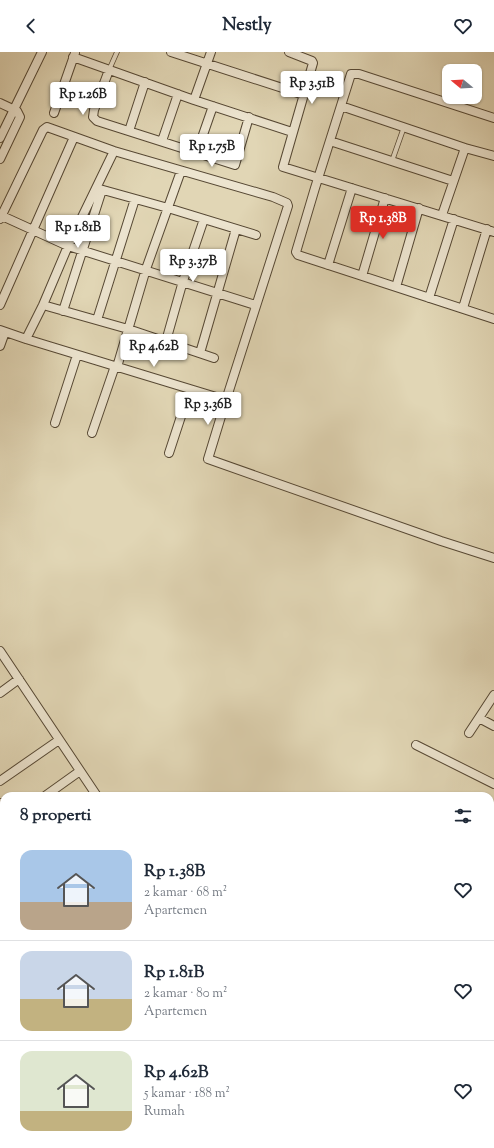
<!DOCTYPE html>
<html lang="id">
<head>
<meta charset="utf-8">
<style>
  body { margin:0; font-family:"Sorts Mill Goudy",serif; background:#f6f6f7; color:#1f2937; height:100vh; display:flex; flex-direction:column; font-size:15px; white-space:nowrap }
  * { box-sizing:border-box; margin:0 }
  p { font-size:13px; color:#747a83 }
  .icon { flex:none; width:22px; height:22px; fill:none; stroke:currentColor; stroke-width:2; stroke-linecap:round; stroke-linejoin:round }
  .map { position:relative; flex:1; overflow:hidden }
  .side { position:absolute; left:0px; top:740px; width:494px; height:356px; display:flex; flex-direction:column; background:#fff; border-radius:12px 12px 0 0; box-shadow:0 1px 3px #0004 }
  .side>* { flex:none }
  .needle { width:26px; rotate:288deg }
  .controls { position:absolute; left:442px; top:12px; display:grid; gap:8px }
  .controls a { display:grid; place-items:center; width:40px; height:40px; border-radius:8px; background:#fff; box-shadow:0 1px 3px #0004; font-size:20px }
  .price { position:absolute; translate:-50% -34px; padding:0 9px; border-radius:4px; background:#fff; color:#222; font-size:13px; line-height:26px; filter:drop-shadow(0 1px 2px #0008) }
  .price::after { content:''; position:absolute; left:50%; top:24px; width:12px; height:9px; margin-left:-6px; background:inherit; clip-path:polygon(0 0,100% 0,50% 100%) }
  .price.selected { background:#d93025; color:#fff }
  ul { padding:0; list-style:none }
  li { display:flex; align-items:center; gap:12px; height:100px; padding:0 20px }
  li+li { border-top:1px solid #e0e1e3 }
  li span { display:grid; place-items:center; flex:none; width:112px; height:80px; border-radius:12px; color:#555 }
  li>.icon { margin-inline-start:auto }
  span .icon { width:48px; height:48px; fill:#fffc; stroke-width:1 }
  li b { font-size:17px }
  h2 { display:flex; justify-content:space-between; align-items:center; height:48px; padding:0 20px; font-size:17px }
  header { display:flex; justify-content:space-between; align-items:center; height:52px; padding:0 20px; background:#fff; font-size:18px; font-weight:700 }
  .map>svg:first-child { display:block }
</style>
</head>
<body>
<header><svg class="icon" aria-label="back" viewBox="0 0 24 24"><path d="M15 5l-7 7 7 7"/></svg>Nestly<svg class="icon" aria-label="heart" viewBox="0 0 24 24"><path d="M12 20l-8-8c-3-5 5-10 8-4 3-6 11-1 8 4z"/></svg></header>
<div class="map">
<svg width="494" height="1096" viewBox="0 0 494 1096">
  <rect width="100%" height="100%" fill="#e1d6b5"/>
  <filter id="stains"><feTurbulence type="fractalNoise" baseFrequency=".005" numOctaves="4"/><feColorMatrix values="0 0 0 0 .2 0 0 0 0 .09 0 0 0 0 .02 0 0 0 .5 -.17"/></filter>
  <radialGradient id="worn" r=".72"><stop offset=".6" stop-color="#630" stop-opacity="0"/><stop offset="1" stop-color="#630" stop-opacity=".3"/></radialGradient>
  <g fill="none" stroke-linecap="round" stroke-linejoin="round">
    <g stroke="#564834" stroke-width="5.5">
      <path id="service" d="M109,18L117,0
        M392,109L404,75
        M403,743L405,744
        M0,1020L4,1025
        M0,1083L4,1089
        M53,1092L56,1096
        M11,1096L17,1092"/>
    </g>
    <g stroke="#564834" stroke-width="10">
      <path id="minor" d="M171,0L304,43
        M289,0L312,9L313,11L283,115L494,180
        M73,5L194,48L292,80
        M109,18L94,58L93,65L97,69L235,113L249,65
        M194,48L211,0
        M0,51L17,59L20,65L0,107
        M341,54L465,96L442,163
        M54,61L75,1
        M494,66L359,22H351L315,136L296,200L298,203L304,205L494,267
        M129,79L145,30
        M0,86L42,0
        M162,89L178,42
        M330,89L453,129
        M465,96L494,104
        M197,100L213,54
        M96,136L168,156L256,183
        M0,163L68,194L255,253
        M0,167L43,78L47,75L114,99L273,145L287,151L288,154L226,348L26,287L0,278
        M328,213L352,136
        M362,224L385,146
        M396,235L419,156
        M429,246L454,167
        M0,253L74,85
        M43,253L128,277L214,306
        M463,256L487,177
        M63,259L102,138
        M97,268L135,147
        M26,287L43,253L68,194L114,99
        M166,289L183,229L204,167
        M0,294L5,280
        M200,301L236,177
        M117,315L146,217L181,119
        M226,348L208,407L441,489L494,506
        M55,371L77,303
        M92,381L115,314
        M169,401L190,337
        M0,599L97,744
        M0,641L19,627
        M479,666L494,674
        M469,681L494,643
        M416,693L494,732
        M0,729L59,688
        M45,744L80,719
        M0,751L4,756
        M0,775L4,772
        M490,788L494,790
        M490,808L494,802
        M0,819L4,817
        M490,844L494,846
        M0,864L4,862
        M490,898L494,901
        M0,908L4,905
        M490,952L494,954
        M0,957L4,954
        M490,990L494,986
        M157,1092L160,1096
        M203,1092L206,1096
        M254,1092L257,1096
        M301,1092L304,1096
        M102,1096L108,1092
        M362,1096L368,1092"/>
    </g>
    <use href="#service" stroke="#ece4cf" stroke-width="4"/>
    <use href="#minor" stroke="#ece4cf" stroke-width="8"/>
  </g>
  <rect width="100%" height="100%" filter="url(#stains)"/>
  <rect width="100%" height="100%" fill="url(#worn)"/>
</svg>
<div class="controls">
<a><svg class="needle" viewBox="-14 -14 28 28"><path d="M0-13l5 13h-10z" fill="#e53935"/><path d="M0 13l5-13h-10z" fill="#747a83"/></svg></a>
</div>
<b class="price" style="left:312px;top:53px">Rp 3.51B</b>
<b class="price" style="left:83px;top:64px">Rp 1.26B</b>
<b class="price" style="left:212px;top:116px">Rp 1.75B</b>
<b class="price selected" style="left:383px;top:188px">Rp 1.38B</b>
<b class="price" style="left:78px;top:197px">Rp 1.81B</b>
<b class="price" style="left:193px;top:231px">Rp 3.37B</b>
<b class="price" style="left:154px;top:316px">Rp 4.62B</b>
<b class="price" style="left:208px;top:374px">Rp 3.36B</b>
<section class="side">
<h2>8 properti<svg class="icon" aria-label="filters" viewBox="0 0 24 24"><path d="M4 7h16M4 17h16"/><circle cx="9" cy="7" r="2"/><circle cx="15" cy="17" r="2"/></svg></h2>
<ul>
<li><span style="background:linear-gradient(#a9c7e8 65%,#b9a48a 0)"><svg class="icon" aria-label="home" viewBox="0 0 24 24"><path d="M3 11l9-7 9 7M6 9v11h12V9"/></svg></span><div><b>Rp 1.38B</b><p>2 kamar · 68 m²</p><p>Apartemen</p></div><svg class="icon" aria-label="heart" viewBox="0 0 24 24"><path d="M12 20l-8-8c-3-5 5-10 8-4 3-6 11-1 8 4z"/></svg></li>
<li><span style="background:linear-gradient(#c9d6e8 60%,#c2b280 0)"><svg class="icon" aria-label="home" viewBox="0 0 24 24"><path d="M3 11l9-7 9 7M6 9v11h12V9"/></svg></span><div><b>Rp 1.81B</b><p>2 kamar · 80 m²</p><p>Apartemen</p></div><svg class="icon" aria-label="heart" viewBox="0 0 24 24"><path d="M12 20l-8-8c-3-5 5-10 8-4 3-6 11-1 8 4z"/></svg></li>
<li><span style="background:linear-gradient(#dfe7d0 75%,#c2b280 0)"><svg class="icon" aria-label="home" viewBox="0 0 24 24"><path d="M3 11l9-7 9 7M6 9v11h12V9"/></svg></span><div><b>Rp 4.62B</b><p>5 kamar · 188 m²</p><p>Rumah</p></div><svg class="icon" aria-label="heart" viewBox="0 0 24 24"><path d="M12 20l-8-8c-3-5 5-10 8-4 3-6 11-1 8 4z"/></svg></li>
</ul>
</section>
</div>
</body>
</html>
